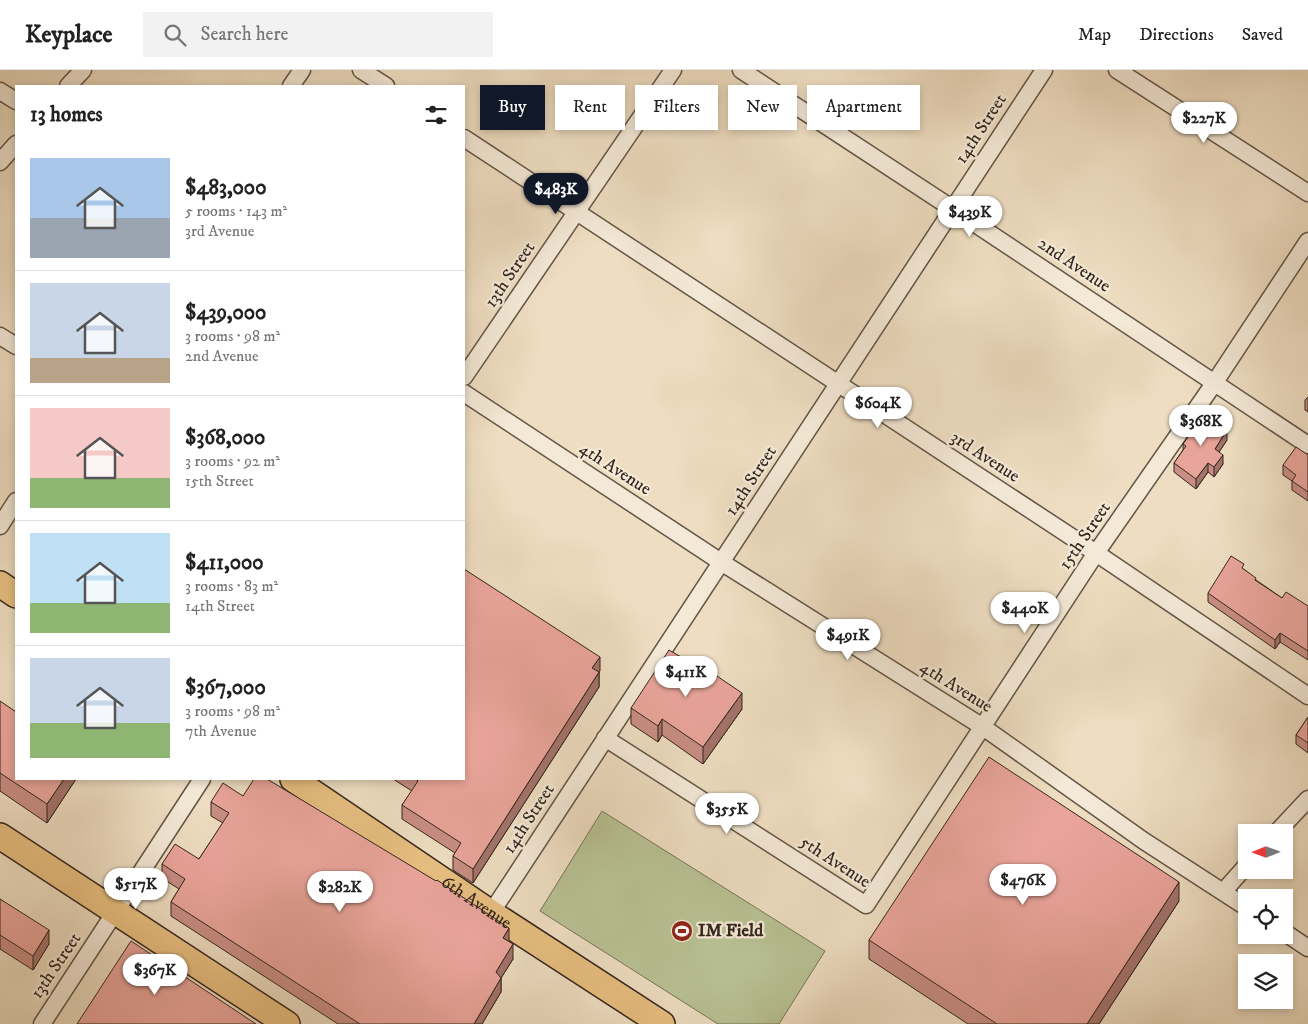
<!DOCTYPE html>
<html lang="en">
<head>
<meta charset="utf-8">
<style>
  body { margin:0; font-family:"IM FELL DW Pica",serif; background:#f2f2f2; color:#222; height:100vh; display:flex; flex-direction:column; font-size:19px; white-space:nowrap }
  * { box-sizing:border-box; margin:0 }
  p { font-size:16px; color:#767676 }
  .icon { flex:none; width:28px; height:28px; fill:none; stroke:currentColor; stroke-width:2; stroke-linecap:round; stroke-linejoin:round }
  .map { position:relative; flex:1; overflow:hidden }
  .drawer { position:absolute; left:15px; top:15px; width:450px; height:695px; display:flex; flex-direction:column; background:#fff; border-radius:0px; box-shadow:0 2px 8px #0003 }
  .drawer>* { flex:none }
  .hud { position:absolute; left:480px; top:15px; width:475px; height:45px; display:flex; gap:10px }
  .needle { width:32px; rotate:269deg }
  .controls { position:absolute; left:1238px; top:754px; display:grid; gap:10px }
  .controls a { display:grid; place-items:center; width:55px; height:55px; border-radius:0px; background:#fff; box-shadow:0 2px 8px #0003; font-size:25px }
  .price { position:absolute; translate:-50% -42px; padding:0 11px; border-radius:18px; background:#fff; color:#222; font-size:16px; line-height:32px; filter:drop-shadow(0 1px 2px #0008) }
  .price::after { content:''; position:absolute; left:50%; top:30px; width:15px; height:11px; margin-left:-8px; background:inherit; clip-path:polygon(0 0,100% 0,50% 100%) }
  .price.active { background:#111827; color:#fff }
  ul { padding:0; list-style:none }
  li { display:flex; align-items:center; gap:15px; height:125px; padding:0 15px }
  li+li { border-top:1px solid #e0e0e0 }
  li span { display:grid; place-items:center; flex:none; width:140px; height:100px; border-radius:0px; color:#555 }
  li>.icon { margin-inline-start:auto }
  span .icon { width:60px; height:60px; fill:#fffc; stroke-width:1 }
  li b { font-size:21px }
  h2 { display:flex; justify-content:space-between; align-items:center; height:60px; padding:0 15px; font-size:21px }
  .pill { padding:0 18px; border-radius:0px; background:#fff; box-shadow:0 2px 8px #0003; font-size:18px; line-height:45px }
  .pill.active { background:#111827; color:#fff }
  header { display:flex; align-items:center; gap:30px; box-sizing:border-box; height:70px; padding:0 25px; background:#fff; border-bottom:1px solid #e0e0e0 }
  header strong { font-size:24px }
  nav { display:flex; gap:28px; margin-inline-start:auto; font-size:18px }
  .search { width:350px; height:45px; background:#f2f2f2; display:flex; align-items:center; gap:12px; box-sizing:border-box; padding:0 18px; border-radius:0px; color:#767676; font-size:19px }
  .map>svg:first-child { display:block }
</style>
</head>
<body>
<header>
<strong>Keyplace</strong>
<div class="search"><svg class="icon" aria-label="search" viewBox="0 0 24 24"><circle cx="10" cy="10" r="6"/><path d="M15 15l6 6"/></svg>Search here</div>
<nav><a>Map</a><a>Directions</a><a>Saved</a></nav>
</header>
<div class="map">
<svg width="1308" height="954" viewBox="0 0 1308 954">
  <rect width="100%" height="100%" fill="#eeddc1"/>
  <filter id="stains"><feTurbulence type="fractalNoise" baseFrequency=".004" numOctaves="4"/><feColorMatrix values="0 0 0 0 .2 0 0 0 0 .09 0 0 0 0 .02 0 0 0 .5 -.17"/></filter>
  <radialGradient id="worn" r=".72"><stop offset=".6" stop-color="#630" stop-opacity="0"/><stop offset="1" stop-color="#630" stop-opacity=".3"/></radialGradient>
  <path fill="#b8c194" stroke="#767458" d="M602,741L825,881L779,954H718L540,841Z"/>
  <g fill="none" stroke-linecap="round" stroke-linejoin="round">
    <g stroke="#625446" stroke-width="19">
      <path id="minor" d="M361,0L386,16
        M741,0L953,139L1308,375
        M1117,0L1308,123
        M68,16L83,0
        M291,16L302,0
        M0,21L16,31
        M464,68L1096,483L1308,626
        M0,92L16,74
        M0,266L16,276
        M464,307L673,0
        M464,323L721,492L983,657L1144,771L1246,837
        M0,456L16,431
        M605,668L866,835L1096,483L1215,312L1308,171
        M1277,762L1308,729
        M1223,822L1246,796
        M491,843L1044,0
        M1284,862L1308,878
        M42,954L202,709"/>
    </g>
    <g stroke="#33261d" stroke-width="28">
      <g id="primary">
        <path d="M0,514L16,525"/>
        <path id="s1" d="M293,709L491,843L662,954"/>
        <path d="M0,766L287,954"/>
      </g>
    </g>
    <use href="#minor" stroke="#f4e9d7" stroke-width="16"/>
    <use href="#primary" stroke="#e7be80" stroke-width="25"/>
  </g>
  <path fill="#c88d84" stroke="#33261d" d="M1308,327V342L1305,340V330Z
    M1194,356L1227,370L1219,382L1223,394L1214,407L1208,402L1196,419L1174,402V393L1183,380V374L1194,360Z
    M1308,385V431L1292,420V411L1283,405V395Z
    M1244,499L1256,510L1282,528L1308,536V590L1280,572L1275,579L1208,532V523Z
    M600,601L599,602V617L473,813L453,800V786L455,783L402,749V735L412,721L393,709H464Z
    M0,631L16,709H76L47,753L0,721Z
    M631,638L742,639L703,694L662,665L658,672L631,654Z
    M1308,647V683L1296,674V665Z
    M243,726L509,872L513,889L501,908V922L482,954H338L171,846V832L179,819L162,808V794L199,789L223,753L211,746V732Z
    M0,829L49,874L33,900L0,879Z
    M1179,831L1099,954H968L869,889V870Z"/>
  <path fill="#a3736c" stroke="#33261d" d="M1227,360V370L1215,388V379Z
    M1223,385V394L1214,407V397Z
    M1208,393V402L1196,419V409Z
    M1280,563V572L1275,579V570Z
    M600,587V601L592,612V598Z
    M599,602V617L473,813V799Z
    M742,623V639L703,694V677Z
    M662,649V665L658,672V656Z
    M64,709H76L47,753V734Z
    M1179,812V831L1099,954H1087Z
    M509,858V872L503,868Z
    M49,860V874L33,900V886Z
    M513,874V889L496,916V902Z
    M501,908V922L482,954H474Z"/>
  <path fill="#e9a49a" stroke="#33261d" d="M1203,343L1227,360L1215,379L1223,385L1214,397L1208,393L1196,409L1174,393L1186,376L1183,374L1195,357L1194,356Z
    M1296,377L1308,385V422L1292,411L1296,405L1283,395Z
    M1231,486L1244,494L1242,498L1256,508L1255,510L1282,528L1286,522L1308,536V581L1280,563L1275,570L1208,523Z
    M464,499L600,587L592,598L599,602L473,799L453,786L461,773L402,735L418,711L415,709H464Z
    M669,580L710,604L711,602L742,623L703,677L662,649L658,656L631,638Z
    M0,631L16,642V709H64L47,734L0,703Z
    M1308,647V673L1296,665Z
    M989,687L1179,812L1087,954H997L869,870Z
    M254,709H267L436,811L437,810L509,858L503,868L513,874L496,902L501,908L474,954H360L171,832L185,809L162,794L175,774L199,789L229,743L211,732L223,713L243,726Z
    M0,829L49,860L33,886L0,865Z
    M131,871L256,954H77Z"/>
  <defs>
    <g id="stadium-disc" transform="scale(1.125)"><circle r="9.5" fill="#8f2418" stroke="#f4e9d7"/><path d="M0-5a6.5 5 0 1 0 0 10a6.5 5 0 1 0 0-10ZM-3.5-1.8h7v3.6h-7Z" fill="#fff"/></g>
  </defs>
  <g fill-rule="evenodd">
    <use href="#stadium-disc" x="682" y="861"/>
  </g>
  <g text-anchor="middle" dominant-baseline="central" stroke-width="4.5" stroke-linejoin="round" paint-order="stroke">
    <g font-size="18" fill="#33261d" stroke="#f4e9d7">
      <text transform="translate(981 59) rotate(-57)">14th Street</text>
      <text transform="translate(1074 195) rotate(34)">2nd Avenue</text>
      <text transform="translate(510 205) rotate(-56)">13th Street</text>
      <text transform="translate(985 387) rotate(33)">3rd Avenue</text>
      <text transform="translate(615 399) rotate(33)">4th Avenue</text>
      <text transform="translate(751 411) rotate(-57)">14th Street</text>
      <text transform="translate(1085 466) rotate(-56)">15th Street</text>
      <text transform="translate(956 617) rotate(32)">4th Avenue</text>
      <text transform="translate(529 749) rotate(-57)">14th Street</text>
      <text transform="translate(835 792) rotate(33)">5th Avenue</text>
      <text stroke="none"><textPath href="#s1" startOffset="221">6th Avenue</textPath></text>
      <text transform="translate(56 896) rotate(-56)">13th Street</text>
    </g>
    <g font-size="18" font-weight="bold" fill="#33261d" stroke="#f4e9d7" text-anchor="start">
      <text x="698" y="861">IM Field</text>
    </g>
  </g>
  <rect width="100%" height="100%" filter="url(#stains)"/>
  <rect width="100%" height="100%" fill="url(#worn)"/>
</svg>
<div class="controls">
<a><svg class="needle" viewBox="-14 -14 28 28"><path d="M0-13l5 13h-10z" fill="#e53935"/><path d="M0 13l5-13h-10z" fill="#767676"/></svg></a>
<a><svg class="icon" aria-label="locate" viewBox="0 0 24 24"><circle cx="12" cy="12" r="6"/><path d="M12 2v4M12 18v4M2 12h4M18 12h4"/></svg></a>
<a><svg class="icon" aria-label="layers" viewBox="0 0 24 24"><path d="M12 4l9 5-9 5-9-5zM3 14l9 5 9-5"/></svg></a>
</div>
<b class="price" style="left:1204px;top:74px">$227K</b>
<b class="price active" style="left:556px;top:145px">$483K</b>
<b class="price" style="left:970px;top:168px">$439K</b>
<b class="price" style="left:878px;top:359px">$604K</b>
<b class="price" style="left:1201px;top:377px">$368K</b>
<b class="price" style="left:1025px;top:564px">$440K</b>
<b class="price" style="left:848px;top:591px">$491K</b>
<b class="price" style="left:686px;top:628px">$411K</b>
<b class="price" style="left:727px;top:765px">$355K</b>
<b class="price" style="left:1023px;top:836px">$476K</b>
<b class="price" style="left:136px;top:840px">$517K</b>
<b class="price" style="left:340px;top:843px">$282K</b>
<b class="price" style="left:155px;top:926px">$367K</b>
<div class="hud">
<a class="pill active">Buy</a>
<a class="pill">Rent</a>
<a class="pill">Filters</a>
<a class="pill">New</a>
<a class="pill">Apartment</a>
</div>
<section class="drawer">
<h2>13 homes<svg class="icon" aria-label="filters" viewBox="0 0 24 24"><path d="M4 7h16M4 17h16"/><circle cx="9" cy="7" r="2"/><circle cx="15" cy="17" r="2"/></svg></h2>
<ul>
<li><span style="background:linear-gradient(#a9c7e8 60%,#9aa5b1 0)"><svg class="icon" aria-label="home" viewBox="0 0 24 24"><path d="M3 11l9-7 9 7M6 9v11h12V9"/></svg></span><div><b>$483,000</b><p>5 rooms · 143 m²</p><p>3rd Avenue</p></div></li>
<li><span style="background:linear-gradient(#c9d6e8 75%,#b9a48a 0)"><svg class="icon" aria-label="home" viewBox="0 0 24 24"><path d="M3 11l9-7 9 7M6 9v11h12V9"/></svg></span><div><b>$439,000</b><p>3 rooms · 98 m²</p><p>2nd Avenue</p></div></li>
<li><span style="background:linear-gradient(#f6c9c9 70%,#8fb573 0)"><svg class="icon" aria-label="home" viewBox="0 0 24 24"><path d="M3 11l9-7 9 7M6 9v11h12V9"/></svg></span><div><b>$368,000</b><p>3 rooms · 92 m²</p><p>15th Street</p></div></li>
<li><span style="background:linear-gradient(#bfe0f5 70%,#8fb573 0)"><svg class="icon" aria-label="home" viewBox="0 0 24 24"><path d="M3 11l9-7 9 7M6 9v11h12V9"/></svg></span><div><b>$411,000</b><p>3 rooms · 83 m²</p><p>14th Street</p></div></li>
<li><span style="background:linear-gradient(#c9d6e8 65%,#8fb573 0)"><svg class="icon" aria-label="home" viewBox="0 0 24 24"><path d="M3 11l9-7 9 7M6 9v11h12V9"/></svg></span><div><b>$367,000</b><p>3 rooms · 98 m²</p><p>7th Avenue</p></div></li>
</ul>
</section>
</div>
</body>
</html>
